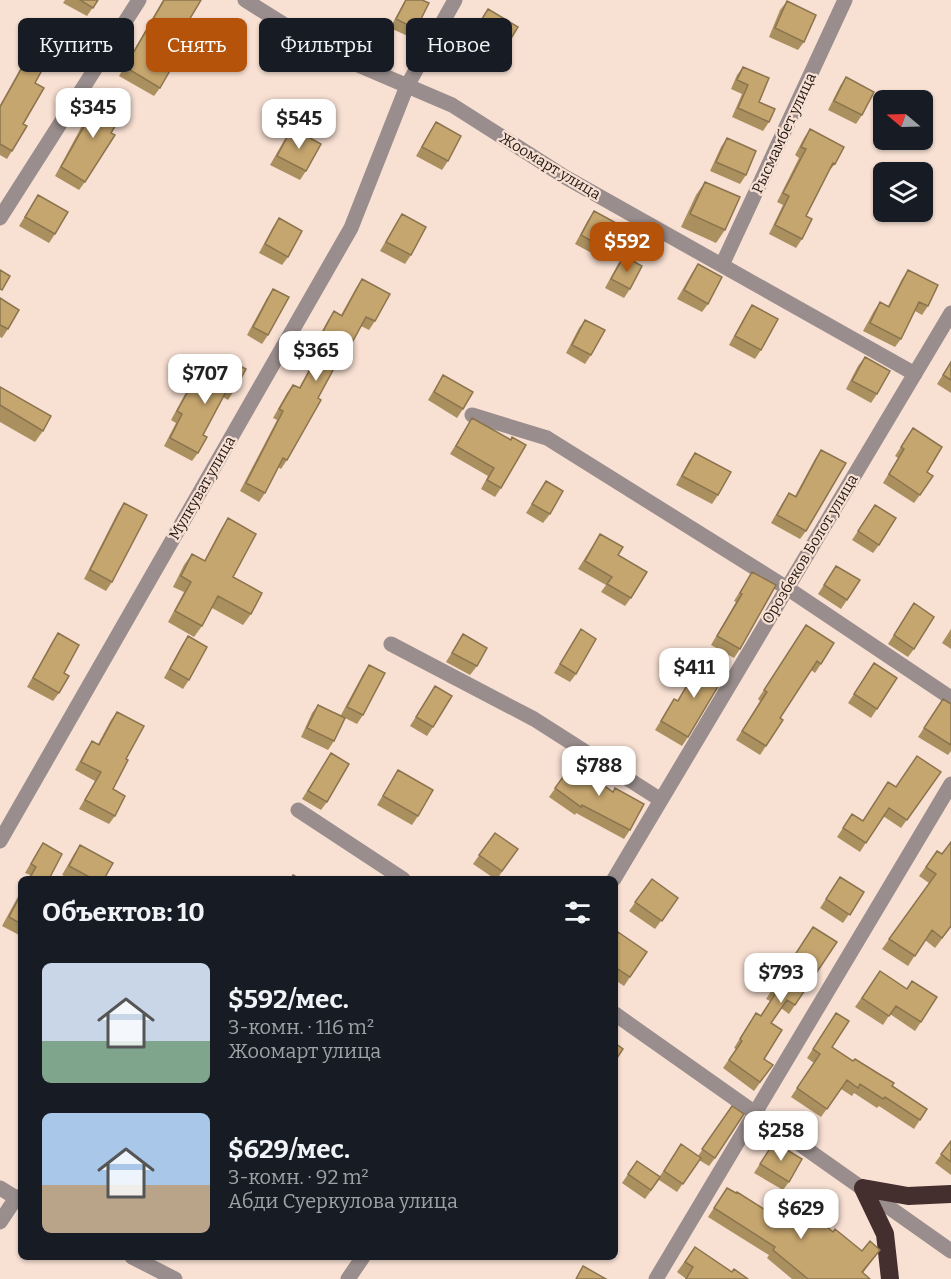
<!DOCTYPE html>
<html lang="ru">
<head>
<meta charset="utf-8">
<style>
  body { margin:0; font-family:Bitter,serif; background:#242831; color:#f1f3f6; height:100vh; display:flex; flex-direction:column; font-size:22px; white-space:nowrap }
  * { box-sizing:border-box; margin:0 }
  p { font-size:20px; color:#9ea1a6 }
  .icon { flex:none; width:33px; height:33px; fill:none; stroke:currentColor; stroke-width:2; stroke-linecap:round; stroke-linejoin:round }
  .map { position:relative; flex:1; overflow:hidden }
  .sheet { position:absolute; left:18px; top:876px; width:600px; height:384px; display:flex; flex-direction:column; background:#171b24; border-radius:9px; box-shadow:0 2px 4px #0004 }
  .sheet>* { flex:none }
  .hud { position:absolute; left:18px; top:18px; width:600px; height:54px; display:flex; gap:12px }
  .needle { width:39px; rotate:289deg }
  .tools { position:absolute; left:873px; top:90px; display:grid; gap:12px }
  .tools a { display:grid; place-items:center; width:60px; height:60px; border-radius:9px; background:#171b24; box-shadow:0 2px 4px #0004; font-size:30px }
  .price { position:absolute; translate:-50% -51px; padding:0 14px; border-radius:12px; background:#fff; color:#222; font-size:20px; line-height:39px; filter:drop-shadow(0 2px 3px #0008) }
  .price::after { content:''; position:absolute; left:50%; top:36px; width:18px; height:14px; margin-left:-9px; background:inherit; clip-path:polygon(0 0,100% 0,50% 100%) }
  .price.active { background:#b45309; color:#fff }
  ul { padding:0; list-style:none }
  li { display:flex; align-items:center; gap:18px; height:150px; padding:0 24px }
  li span { display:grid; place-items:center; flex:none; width:168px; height:120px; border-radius:9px; color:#555 }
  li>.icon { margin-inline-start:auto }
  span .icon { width:72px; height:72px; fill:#fffc; stroke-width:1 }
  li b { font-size:26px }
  h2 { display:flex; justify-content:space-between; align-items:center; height:72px; padding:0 24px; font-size:26px }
  .tag { padding:0 21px; border-radius:9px; background:#171b24; box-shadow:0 2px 4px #0004; font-size:21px; line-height:54px }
  .tag.active { background:#b45309; color:#fff }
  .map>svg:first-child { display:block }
</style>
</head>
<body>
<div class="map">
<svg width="951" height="1279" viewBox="0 0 951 1279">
  <rect width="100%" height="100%" fill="#f8e0d3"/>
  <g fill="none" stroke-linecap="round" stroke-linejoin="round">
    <path stroke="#998d8d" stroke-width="15" d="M245,0L328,52L452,105L565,177L915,374
      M0,218L139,0
      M722,265L845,0
      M472,415L547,438L787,588L951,698
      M391,644L534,719L661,800
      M298,810L403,879
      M0,841L351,228L407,86L455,0
      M614,879L951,313
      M615,1014L951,1251
      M0,1188L21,1201
      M0,1222L16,1198L21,1196
      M132,1257L175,1279
      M348,1279L363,1257
      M656,1279L951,784"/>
    <path stroke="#442e2e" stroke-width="18" d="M863,1188L885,1234L890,1279
      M863,1188L908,1196L951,1194"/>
  </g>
  <path fill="#aa8f5f" d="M65,0H98L87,16L63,3Z
    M163,0H201L164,62L160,88L154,96L119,76Z
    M405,0H422L416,29L410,37L390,28Z
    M787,1L804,42L798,50L769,37L780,10Z
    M488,9L507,45L501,54L471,35Z
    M36,43L35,83L23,124L12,151L7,159L0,155V105L30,51Z
    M743,67L759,102L769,122L763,131L732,117L742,94L731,89L737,75Z
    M846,77L862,115L856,124L828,110L840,86Z
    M98,96L85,182L79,190L55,176L84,122L82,121Z
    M436,122L448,161L442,170L416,156L430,131Z
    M292,128L306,171L300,180L270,165L286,137Z
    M810,129L835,164L828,172L806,216L802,239L796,248L769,234L783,205L777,202L799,158L795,155L804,138Z
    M727,138L746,175L740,184L710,171L721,147Z
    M705,182L725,230L716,243L681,227L696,195Z
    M38,195L55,234L49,243L19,226Z
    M594,211L605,249L599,257L575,244L588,220Z
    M402,214L411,255L405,264L380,251L396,223Z
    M279,218L288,257L282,265L259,253L273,227Z
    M624,256L630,289L624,298L605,288L618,264Z
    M698,264L708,304L702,312L677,299L692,273Z
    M908,270L928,306L922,315L915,311L901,339L895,347L863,331L874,311L880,302L888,306L902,279Z
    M362,279L375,321L369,330L361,326L347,352L341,360L339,359L318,398L287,460L281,469L278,467L265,493L259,502L240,491L277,420L273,418L287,393L293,385L299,388L320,349L314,346L328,320L334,311L341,315L356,288Z
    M273,289L268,335L262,344L247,335L267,298Z
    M0,298L8,329L2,338L0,337Z
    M752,305L761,350L755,359L729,345L746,314Z
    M585,320L591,355L585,364L566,353L579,328Z
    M222,356L234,391L228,400L223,397L203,435L198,453L192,461L164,446L176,423L171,420L185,394L191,386L202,391L216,365Z
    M865,357L877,394L871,403L846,389L858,366Z
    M951,362V393L937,384Z
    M443,375L463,409L457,418L428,400Z
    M0,387L43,431L35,442L0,422Z
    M472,418L510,440L501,488L495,497L481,489L488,476L450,454Z
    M913,428L927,472L920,495L914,503L883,483L898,458L895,456Z
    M821,450L806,531L800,539L771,523L783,502L789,493L795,496L815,459Z
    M695,453L718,495L712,504L676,485L689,461Z
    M546,481L550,514L543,523L526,513Z
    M124,503L112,582L106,591L84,579L118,512Z
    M875,505L879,545L873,553L852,540Z
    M228,518L233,577L251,614L243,625L212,608L202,626L194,637L168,622L184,592L173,587L184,565L192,554L204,561L221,529Z
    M600,534L618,555L631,598L625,606L601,592L606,585L578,569Z
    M836,566L847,600L841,609L818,594Z
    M752,572L740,649L734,658L711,645L736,602L734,601Z
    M914,603V649L908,657L888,644Z
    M806,625L821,664L815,673L811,670L780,718L766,746L760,755L736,740L760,701L758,699Z
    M581,629L576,674L570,682L554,673Z
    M951,629V649L942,643Z
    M58,633L64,673L59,693L53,701L27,687L52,642Z
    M463,634L477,666L470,675L446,662Z
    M188,636L189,680L183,689L164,678L182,645Z
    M702,659L688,737L682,746L655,730L674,699L677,701Z
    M874,663L877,709L871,718L848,703Z
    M369,665L363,715L357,724L345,718L334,741L328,750L301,737L312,713L318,705L341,715L363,674Z
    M435,686L433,727L427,736L410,726Z
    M943,699L951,704V751L948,755L918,737Z
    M117,712L126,759L113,789L115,816L109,824L79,809L95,781L75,770L86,750L92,741L98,744L111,720Z
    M331,753L327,802L321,810L302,799Z
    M573,763L630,830L624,839L576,813L575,815L549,797Z
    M398,770L418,816L412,825L377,805Z
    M941,772L901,828L883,816L860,852L837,837L852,814L863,821L896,787Z
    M495,833L518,849L497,879H495L473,864Z
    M43,843L49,879H28L30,875L25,873L37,852Z
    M80,845L104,879H71L62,875L74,854Z
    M937,851L951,927L935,948L925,940L908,966L882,949L929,883L919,876Z
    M840,877L864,892L843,923L820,908Z
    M652,879L678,898L655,929L629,911Z
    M21,891V936L2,926Z
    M813,927L837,942L789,1014L781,1008L771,1023L764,1059L773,1065L754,1091L723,1068L736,1049L734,1048L750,1022L760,1016L770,1001L766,999Z
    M615,937L647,952L624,986L615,980Z
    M880,971L907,989L921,1022L915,1031L890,1014L883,1025L855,1007Z
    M836,1013L832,1047L927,1109L914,1129L879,1106L877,1108L854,1093L852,1096L841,1089L821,1117L791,1097L814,1063L807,1058Z
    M732,1106L715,1158L709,1166L699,1160L677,1192L659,1180L645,1199L622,1183L637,1161L660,1176L681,1144L698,1156Z
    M951,1141V1175L935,1163Z
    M774,1142L789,1182L783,1190L754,1173Z
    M727,1188L786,1223L833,1232L862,1251L880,1250L863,1273L870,1279H792L767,1258L769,1255L708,1217Z
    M695,1247L732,1272L748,1279H685V1278L677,1272Z"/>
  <path fill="#c6a66f" stroke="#8b744e" stroke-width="1.5" d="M80,0H98L93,8Z
    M164,0H201L164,62L172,67L160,88L125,67Z
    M406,0H422L429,3L416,29L396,19Z
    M787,1L816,15L804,42L775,28Z
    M488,9L518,27L507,45L477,27Z
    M36,43L52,52L35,83L44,88L23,124L27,126L12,151L0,144V107Z
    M743,67L769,78L759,102L775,109L769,122L738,108L748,85L737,80Z
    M846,77L874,92L862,115L834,101Z
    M98,96L124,111L111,133L115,135L85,182L61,167L91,114L88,112Z
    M436,122L461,136L448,161L422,147Z
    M292,128L321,144L306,171L277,156Z
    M810,129L844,147L835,164L833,163L806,216L812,219L802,239L775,225L789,196L783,193L806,149L801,147Z
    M727,138L756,151L746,175L716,162Z
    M705,182L740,197L725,230L690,214Z
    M38,195L68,212L55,234L25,217Z
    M594,211L618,224L605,249L581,235Z
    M402,214L426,227L411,255L386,242Z
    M279,218L302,231L288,257L265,244Z
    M624,256L642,266L630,289L611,279Z
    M698,264L722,277L708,304L684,290Z
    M0,270L10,276L2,290L0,289Z
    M908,270L938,285L928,306L919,302L901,339L870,323L880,302L889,307Z
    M362,279L390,294L375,321L366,317L347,352L344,350L318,398L321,400L287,460L283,458L265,493L246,483L283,411L279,409L293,385L300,388L326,340L320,337L334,311L342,316Z
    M273,289L289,297L268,335L253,327Z
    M0,298L19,310L8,329L0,325Z
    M752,305L778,319L761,350L735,336Z
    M585,320L605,330L591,355L572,345Z
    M222,356L246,369L234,391L228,388L203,435L207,437L198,453L170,438L182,414L177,411L191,386L203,392Z
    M865,357L890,371L877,394L852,381Z
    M951,362V380L943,375Z
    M443,375L473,392L463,409L434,392Z
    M0,387L51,416L43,431L0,405Z
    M472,418L511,440L512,437L526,445L501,488L487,480L494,468L456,446Z
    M913,428L942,447L927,472L933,476L920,495L889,474L904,449L901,447Z
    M821,450L846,463L806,531L777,515L789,493L796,497Z
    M695,453L731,472L718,495L682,476Z
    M546,481L563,491L550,514L532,504Z
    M124,503L147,515L112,582L90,570Z
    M875,505L896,518L879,545L858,531Z
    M228,518L256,534L233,577L262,593L251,614L218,596L202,626L175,611L191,582L181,576L192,554L205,561Z
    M600,534L623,547L618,555L647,572L631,598L607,584L612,577L585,561Z
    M836,566L860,580L847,600L824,585Z
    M752,572L776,585L740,649L717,636L742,594L740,593Z
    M914,603L934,617L914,649L894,635Z
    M806,625L834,643L821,664L817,661L780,718L783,720L766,746L742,731L767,692L764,690Z
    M581,629L596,639L576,674L560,664Z
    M58,633L79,645L64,673L69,676L59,693L33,678Z
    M463,634L487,648L477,666L452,653Z
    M188,636L207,647L189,680L170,669Z
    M702,659L726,673L688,737L661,721L674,699L678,701Z
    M874,663L897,678L877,709L854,694Z
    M369,665L385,673L363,715L347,707Z
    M435,686L452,696L433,727L416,717Z
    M943,699L951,704V745L924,728Z
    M318,705L345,718L334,741L307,728Z
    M117,712L144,726L126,759L128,760L113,789L125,796L115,816L85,800L101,772L81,762L92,741L99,745Z
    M331,753L349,764L327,802L308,791Z
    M917,756L941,772L907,820L889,808L866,843L843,828L852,814L863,821L888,782L896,787Z
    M573,763L613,792L615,788L644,804L630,830L582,805L581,807L555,788Z
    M398,770L433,790L418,816L383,796Z
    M495,833L518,849L502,871L479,855Z
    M951,842V926L942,938L932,930L915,956L889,939L936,874L926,867L937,851L942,854Z
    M43,843L62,854L49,879H29L36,867L31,864Z
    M80,845L113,863L104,879H93L69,866Z
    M293,875L300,879H291Z
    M840,877L864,892L850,915L826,899Z
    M652,879L678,898L662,921L635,902Z
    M21,894V924L9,917Z
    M813,927L837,942L795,1005L787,1000L771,1023L782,1030L764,1059L773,1065L760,1082L729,1060L742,1041L740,1039L756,1013L761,1016L776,993L772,990Z
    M618,932L647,952L630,977L615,967V937Z
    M880,971L907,989L912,981L937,997L921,1022L896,1006L889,1016L862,998Z
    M836,1013L849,1021L832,1047L853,1061L855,1059L879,1074L894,1083L892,1086L927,1109L920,1120L885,1097L883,1099L860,1084L858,1088L847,1080L827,1109L797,1088L820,1054L813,1049Z
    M615,1043L623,1049L615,1061Z
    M732,1106L744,1114L715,1158L702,1149Z
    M951,1141V1162L941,1154Z
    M774,1142L802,1159L789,1182L760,1164Z
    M681,1144L701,1158L683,1184L664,1171Z
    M637,1161L660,1177L651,1190L628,1174Z
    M727,1188L736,1193L737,1192L786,1223L801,1205L833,1232L835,1229L862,1251L870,1241L880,1250L862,1272L870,1279H808L773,1250L775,1247L714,1208Z
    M695,1247L732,1272L734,1269L748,1279H686L693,1267L685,1262Z
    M583,1266L606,1279H576Z"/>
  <g text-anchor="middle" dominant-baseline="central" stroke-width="4.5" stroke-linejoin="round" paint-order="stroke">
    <g font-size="15" fill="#221a15" stroke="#f8e0d3">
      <text transform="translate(784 133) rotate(-65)">Рысмамбет улица</text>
      <text transform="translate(550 166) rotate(31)">Жоомарт улица</text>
      <text transform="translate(202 488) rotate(-60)">Мулкуват улица</text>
      <text transform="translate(810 549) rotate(-59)">Орозбеков Болот улица</text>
    </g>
  </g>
</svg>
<div class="tools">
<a><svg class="needle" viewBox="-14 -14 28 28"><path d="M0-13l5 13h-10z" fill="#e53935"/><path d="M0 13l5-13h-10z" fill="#9ea1a6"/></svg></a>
<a><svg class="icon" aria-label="layers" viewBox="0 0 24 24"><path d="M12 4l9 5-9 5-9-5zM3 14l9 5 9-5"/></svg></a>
</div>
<b class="price" style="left:93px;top:139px">$345</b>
<b class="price" style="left:299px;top:150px">$545</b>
<b class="price active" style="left:627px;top:273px">$592</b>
<b class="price" style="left:316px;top:382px">$365</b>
<b class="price" style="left:205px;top:405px">$707</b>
<b class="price" style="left:694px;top:699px">$411</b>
<b class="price" style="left:599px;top:797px">$788</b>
<b class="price" style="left:781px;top:1004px">$793</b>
<b class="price" style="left:781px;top:1162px">$258</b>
<b class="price" style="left:801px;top:1240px">$629</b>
<div class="hud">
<a class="tag">Купить</a>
<a class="tag active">Снять</a>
<a class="tag">Фильтры</a>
<a class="tag">Новое</a>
</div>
<section class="sheet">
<h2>Объектов: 10<svg class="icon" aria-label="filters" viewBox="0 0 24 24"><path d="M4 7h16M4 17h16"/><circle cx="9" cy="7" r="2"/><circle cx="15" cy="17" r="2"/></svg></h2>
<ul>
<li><span style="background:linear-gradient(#c9d6e8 65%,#7fa58c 0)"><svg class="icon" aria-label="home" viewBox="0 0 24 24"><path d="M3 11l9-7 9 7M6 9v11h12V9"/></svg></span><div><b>$592/мес.</b><p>3-комн. · 116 m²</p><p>Жоомарт улица</p></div></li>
<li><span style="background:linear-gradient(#a9c7e8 60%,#b9a48a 0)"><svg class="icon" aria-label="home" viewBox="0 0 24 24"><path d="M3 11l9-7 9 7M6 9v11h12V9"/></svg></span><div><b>$629/мес.</b><p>3-комн. · 92 m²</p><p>Абди Суеркулова улица</p></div></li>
</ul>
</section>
</div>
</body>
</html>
